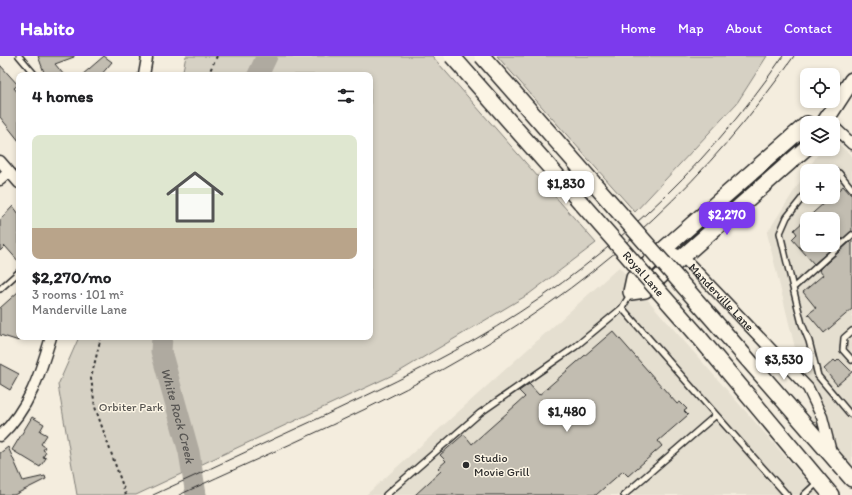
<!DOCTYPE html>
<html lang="en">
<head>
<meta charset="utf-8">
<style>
  body { margin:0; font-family:Itim,sans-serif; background:#f2f2f2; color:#202124; height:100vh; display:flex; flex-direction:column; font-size:15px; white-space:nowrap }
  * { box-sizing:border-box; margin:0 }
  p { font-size:13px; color:#757577 }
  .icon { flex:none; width:22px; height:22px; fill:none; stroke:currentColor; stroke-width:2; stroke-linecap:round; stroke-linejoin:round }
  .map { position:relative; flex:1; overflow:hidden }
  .panel { position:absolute; left:16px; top:16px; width:357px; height:268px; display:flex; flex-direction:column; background:#fff; border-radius:8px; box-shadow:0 2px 6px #0003 }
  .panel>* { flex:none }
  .fabs { position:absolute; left:800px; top:12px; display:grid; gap:8px }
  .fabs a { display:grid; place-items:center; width:40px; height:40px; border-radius:8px; background:#fff; box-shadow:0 2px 6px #0003; font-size:20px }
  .price { position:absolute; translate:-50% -34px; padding:0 9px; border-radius:8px; background:#fff; color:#222; font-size:13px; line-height:26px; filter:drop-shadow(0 1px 2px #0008) }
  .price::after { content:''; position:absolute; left:50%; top:24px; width:12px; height:9px; margin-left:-6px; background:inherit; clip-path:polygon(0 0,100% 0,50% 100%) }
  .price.on { background:#7c3aed; color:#fff }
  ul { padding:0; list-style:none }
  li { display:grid; align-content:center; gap:8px; height:212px; padding:0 16px }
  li+li { border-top:1px solid #e0e0e0 }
  li span { display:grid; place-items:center; height:124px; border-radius:8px; color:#555 }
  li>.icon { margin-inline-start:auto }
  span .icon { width:72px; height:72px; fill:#fffc; stroke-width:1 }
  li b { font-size:17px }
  h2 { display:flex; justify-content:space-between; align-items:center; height:48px; padding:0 16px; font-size:17px }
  header { display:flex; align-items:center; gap:24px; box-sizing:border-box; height:56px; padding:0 20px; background:#7c3aed; color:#fff }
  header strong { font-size:19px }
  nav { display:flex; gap:22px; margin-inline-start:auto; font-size:14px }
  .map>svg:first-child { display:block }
</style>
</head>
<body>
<header>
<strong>Habito</strong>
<nav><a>Home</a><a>Map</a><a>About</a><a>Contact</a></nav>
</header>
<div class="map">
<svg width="852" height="439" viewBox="0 0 852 439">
  <rect width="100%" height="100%" fill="#f4edde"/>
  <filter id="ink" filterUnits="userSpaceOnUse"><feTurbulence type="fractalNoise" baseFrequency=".025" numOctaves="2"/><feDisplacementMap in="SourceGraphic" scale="8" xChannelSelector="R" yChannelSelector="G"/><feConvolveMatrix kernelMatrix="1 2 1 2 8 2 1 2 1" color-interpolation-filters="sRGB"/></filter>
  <g filter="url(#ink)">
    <path fill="#e5dfd0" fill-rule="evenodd" d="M833,83L852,100V411L814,370L767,177L807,115V141H833V115H807L821,93H833ZM807,163H833V189H807Z
      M619,211L819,439H366Z"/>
    <path fill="#d6d1c4" stroke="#807e78" d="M186,0H432L596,187L529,238L397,317L136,439H77L58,329L79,281H370V19H182Z
      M497,0H767L737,47L635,156Z"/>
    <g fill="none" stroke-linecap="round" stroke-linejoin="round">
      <g stroke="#afaaa0" stroke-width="21">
        <path d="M258,19L267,0"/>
        <path id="s1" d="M162,281L161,295L189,396L196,439"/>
      </g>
    </g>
    <path fill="#c2bdb1" stroke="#2b2b2b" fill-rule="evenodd" d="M38,0H74V1L55,8L64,19H45Z
      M104,0L112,6L101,19H82Z
      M0,9L18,29L14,32L19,38V85L0,61Z
      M843,130L852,140V175L814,208L792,183L797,178L794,174ZM807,163H833V189H807Z
      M13,150L19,158V206L5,190L0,195V164Z
      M852,184V253L824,277L808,258L816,252L803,236L823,219L819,214Z
      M19,235V285L0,279V252Z
      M613,275L677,348L680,346L687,353L684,355L688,359L658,385L662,390L628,420L623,415L596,439H415L441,415L438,412L446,405L440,399L464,378L472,388L525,341L519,335L529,328L539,339Z
      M839,303L852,316L837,329L824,313L834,304L836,306Z
      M0,308L19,318L10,334L0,328Z
      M32,361L44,368L40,375L47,379L41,388L45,391L43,394L46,396L43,401L46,402L40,411L12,394Z
      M8,391L23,425L45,420L46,423L14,439H0V397Z"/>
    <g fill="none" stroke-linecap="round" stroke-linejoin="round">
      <g stroke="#2b2b2b" stroke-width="8">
        <path id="lane" d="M19,0L35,19
          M833,115L839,117L852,133
          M807,136L787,161L780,177L793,232L852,179
          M793,232L802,268L809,285L818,320L850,358
          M0,233L19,216
          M622,252L716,359
          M852,275L844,282L843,294L852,304
          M386,439L480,357L575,291L622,252L631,237
          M624,439L716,359L787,439
          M804,439L818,426"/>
      </g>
      <g stroke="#2b2b2b" stroke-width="13">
        <g id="street">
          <path d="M144,19L147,2L146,0"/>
          <path d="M833,70L852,88"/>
          <path d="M0,105L19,127"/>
          <path d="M0,124L9,116"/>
          <path id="s2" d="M664,193L683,201L808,332L822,361L831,396"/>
          <path d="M0,380C29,353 40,318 51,281"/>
        </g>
      </g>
      <g stroke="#2b2b2b" stroke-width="18">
        <path id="secondary" d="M824,67L852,24
          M807,68L664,193L634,222L631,236L645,234L807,91
          M716,267L852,423
          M699,281L831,439"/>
      </g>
      <path stroke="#2b2b2b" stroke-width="2" stroke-dasharray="3 3" stroke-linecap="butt" d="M208,19L217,0
        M101,281L91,322L95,351L126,439"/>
      <use href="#lane" stroke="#fcf5e5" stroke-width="5"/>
      <use href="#street" stroke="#fcf5e5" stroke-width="10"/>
      <use href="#secondary" stroke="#fcf5e5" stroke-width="15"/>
      <path stroke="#2b2b2b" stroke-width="1" d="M153,439C208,414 262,388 317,363C370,338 423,313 474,284C596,214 704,116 783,0
        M179,439C280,392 384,349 480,292C605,219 712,118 794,0"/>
      <g stroke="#2b2b2b" stroke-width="18" stroke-linecap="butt">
        <g id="secondary-bridge">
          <path id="s3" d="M452,0L699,281"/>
          <path d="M482,0L716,267"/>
        </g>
      </g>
      <use href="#secondary-bridge" stroke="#fcf5e5" stroke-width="15"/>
    </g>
  </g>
  <circle fill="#2b2b2b" stroke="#fcf5e5" stroke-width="1.5" cx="466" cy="409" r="4"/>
  <g text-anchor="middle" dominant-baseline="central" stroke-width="3" stroke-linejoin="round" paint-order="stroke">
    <g font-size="12" fill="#2b2b2b" stroke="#fcf5e5">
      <text stroke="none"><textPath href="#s3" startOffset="290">Royal Lane</textPath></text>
      <text stroke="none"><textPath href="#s2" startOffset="76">Manderville Lane</textPath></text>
    </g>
    <g font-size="12" fill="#565451" stroke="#fcf5e5">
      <text x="131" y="351">Orbiter Park</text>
    </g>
    <g font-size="12" fill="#2b2b2b" stroke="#fcf5e5" text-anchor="start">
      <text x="474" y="402">Studio<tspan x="474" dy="14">Movie Grill</tspan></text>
    </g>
    <g font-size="13" font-style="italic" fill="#595754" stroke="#fcf5e5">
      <text stroke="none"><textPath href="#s1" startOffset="81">White Rock Creek</textPath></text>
    </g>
  </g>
</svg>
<div class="fabs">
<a><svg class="icon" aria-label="locate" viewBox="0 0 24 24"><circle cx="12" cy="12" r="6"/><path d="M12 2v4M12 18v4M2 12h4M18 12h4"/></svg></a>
<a><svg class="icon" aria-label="layers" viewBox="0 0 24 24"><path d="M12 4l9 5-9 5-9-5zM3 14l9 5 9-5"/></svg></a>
<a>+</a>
<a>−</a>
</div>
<b class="price" style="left:566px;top:149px">$1,830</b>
<b class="price on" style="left:727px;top:180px">$2,270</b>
<b class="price" style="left:784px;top:325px">$3,530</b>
<b class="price" style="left:567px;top:377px">$1,480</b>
<section class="panel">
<h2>4 homes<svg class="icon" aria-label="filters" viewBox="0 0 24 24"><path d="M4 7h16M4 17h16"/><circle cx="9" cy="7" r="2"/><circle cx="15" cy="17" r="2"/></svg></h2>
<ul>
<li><span style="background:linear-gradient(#dfe7d0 75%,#b9a48a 0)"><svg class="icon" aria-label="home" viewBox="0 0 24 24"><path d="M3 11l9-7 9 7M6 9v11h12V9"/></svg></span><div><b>$2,270/mo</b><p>3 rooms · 101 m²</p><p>Manderville Lane</p></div></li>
</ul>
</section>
</div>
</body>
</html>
